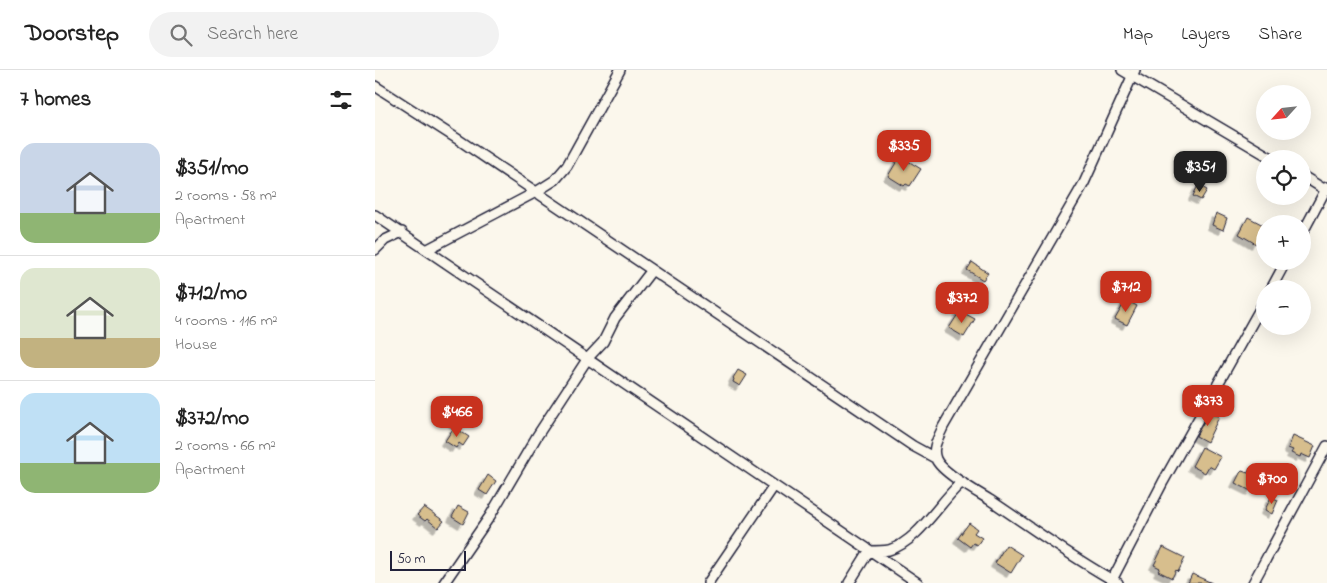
<!DOCTYPE html>
<html lang="en">
<head>
<meta charset="utf-8">
<style>
  body { margin:0; font-family:"Indie Flower",sans-serif; background:#f2f2f2; color:#222; height:100vh; display:flex; flex-direction:column; font-size:19px; white-space:nowrap }
  * { box-sizing:border-box; margin:0 }
  p { font-size:16px; color:#767676 }
  .icon { flex:none; width:28px; height:28px; fill:none; stroke:currentColor; stroke-width:2; stroke-linecap:round; stroke-linejoin:round }
  .map { position:relative; flex:1; overflow:hidden }
  .panel { display:flex; flex-direction:column; background:#fff; width:375px }
  .panel>* { flex:none }
  .needle { width:32px; rotate:243deg }
  .tools { position:absolute; left:881px; top:15px; display:grid; gap:10px }
  .tools a { display:grid; place-items:center; width:55px; height:55px; border-radius:50%; background:#fff; box-shadow:0 5px 20px #0002; font-size:25px }
  .scale { position:absolute; left:15px; bottom:12px; width:76px; box-sizing:border-box; padding-left:5px; border:2px solid #22223b; border-top:0; font-size:14px; line-height:18px; white-space:nowrap; color:#22223b; -webkit-text-stroke:4px #fbf7ec; paint-order:stroke }
  .price { position:absolute; translate:-50% -42px; padding:0 11px; border-radius:10px; background:#c8321e; color:#fff; font-size:16px; line-height:32px; filter:drop-shadow(0 1px 2px #0008) }
  .price::after { content:''; position:absolute; left:50%; top:30px; width:15px; height:11px; margin-left:-8px; background:inherit; clip-path:polygon(0 0,100% 0,50% 100%) }
  .price.current { background:#222; color:#fff }
  ul { padding:0; list-style:none }
  li { display:flex; align-items:center; gap:15px; height:125px; padding:0 20px }
  li+li { border-top:1px solid #e0e0e0 }
  li span { display:grid; place-items:center; flex:none; width:140px; height:100px; border-radius:15px; color:#555 }
  li>.icon { margin-inline-start:auto }
  span .icon { width:60px; height:60px; fill:#fffc; stroke-width:1 }
  li b { font-size:21px }
  h2 { display:flex; justify-content:space-between; align-items:center; height:60px; padding:0 20px; font-size:21px }
  header { display:flex; align-items:center; gap:30px; box-sizing:border-box; height:70px; padding:0 25px; background:#fff; border-bottom:1px solid #e0e0e0 }
  header strong { font-size:24px }
  nav { display:flex; gap:28px; margin-inline-start:auto; font-size:18px }
  .search { width:350px; height:45px; background:#f2f2f2; display:flex; align-items:center; gap:12px; box-sizing:border-box; padding:0 18px; border-radius:28px; color:#767676; font-size:19px }
  main { display:flex; flex:1; min-height:0 }
  .map>svg:first-child { display:block }
</style>
</head>
<body>
<header>
<strong>Doorstep</strong>
<div class="search"><svg class="icon" aria-label="search" viewBox="0 0 24 24"><circle cx="10" cy="10" r="6"/><path d="M15 15l6 6"/></svg>Search here</div>
<nav><a>Map</a><a>Layers</a><a>Share</a></nav>
</header>
<main>
<section class="panel">
<h2>7 homes<svg class="icon" aria-label="filters" viewBox="0 0 24 24"><path d="M4 7h16M4 17h16"/><circle cx="9" cy="7" r="2"/><circle cx="15" cy="17" r="2"/></svg></h2>
<ul>
<li><span style="background:linear-gradient(#c9d6e8 70%,#8fb573 0)"><svg class="icon" aria-label="home" viewBox="0 0 24 24"><path d="M3 11l9-7 9 7M6 9v11h12V9"/></svg></span><div><b>$351/mo</b><p>2 rooms · 58 m²</p><p>Apartment</p></div></li>
<li><span style="background:linear-gradient(#dfe7d0 70%,#c2b280 0)"><svg class="icon" aria-label="home" viewBox="0 0 24 24"><path d="M3 11l9-7 9 7M6 9v11h12V9"/></svg></span><div><b>$712/mo</b><p>4 rooms · 116 m²</p><p>House</p></div></li>
<li><span style="background:linear-gradient(#bfe0f5 70%,#8fb573 0)"><svg class="icon" aria-label="home" viewBox="0 0 24 24"><path d="M3 11l9-7 9 7M6 9v11h12V9"/></svg></span><div><b>$372/mo</b><p>2 rooms · 66 m²</p><p>Apartment</p></div></li>
</ul>
</section>
<div class="map">
<svg width="952" height="513" viewBox="0 0 952 513">
  <defs>
    <filter id="shadow"><feDropShadow dx="-4.5" dy="4.5" stdDeviation="0" flood-color="#0004"/></filter>
  </defs>
  <rect width="100%" height="100%" fill="#fbf7ec"/>
  <filter id="ink" filterUnits="userSpaceOnUse"><feTurbulence type="fractalNoise" baseFrequency=".02" numOctaves="2"/><feDisplacementMap in="SourceGraphic" scale="10" xChannelSelector="R" yChannelSelector="G"/><feConvolveMatrix kernelMatrix="1 2 1 2 8 2 1 2 1" color-interpolation-filters="sRGB"/></filter>
  <g filter="url(#ink)">
    <path fill="#d7be8d" stroke="#22223b" filter="url(#shadow)" d="M525,86L546,99L535,116L531,114L529,116L513,106Z
      M823,115L832,120L826,130L818,126Z
      M841,143L852,148L848,160L837,155Z
      M873,147L890,156L881,174L864,164Z
      M597,192L613,203L608,210L592,200Z
      M751,230L762,236L752,255L740,249Z
      M585,241L600,249L589,267L574,258Z
      M363,300L372,305L365,316L358,312L359,309L358,308Z
      M73,337L86,346L81,354L68,345Z
      M834,342L844,347L832,372L821,366Z
      M79,357L94,367L88,376L84,373L81,378L70,371Z
      M918,366L940,376L935,388L926,384L925,387L916,383L918,380L913,378Z
      M827,377L846,387L839,399L834,396L830,403L817,396Z
      M875,398L885,403L876,421L860,413L865,403L867,401L873,403Z
      M113,405L121,411L112,425L104,420Z
      M896,427L903,430L897,444L890,440Z
      M83,436L94,442L88,454L77,447Z
      M49,437L69,451L63,458L52,449L50,451L42,445Z
      M594,453L602,459L599,463L607,468L602,475L598,473L595,477L583,468Z
      M631,475L647,485L636,503L620,493Z
      M788,477L810,488L803,502L801,500L797,508L783,501L785,498L779,495Z
      M817,504L837,513H813Z"/>
    <g fill="none" stroke-linecap="round" stroke-linejoin="round">
      <g stroke="#22223b" stroke-width="12">
        <path id="minor" d="M747,0L898,89
          M0,16L84,70L538,376L560,388
          M928,106L952,121
          M0,145L543,513
          M928,162L952,117
          M53,179L161,122L180,110L192,96L245,0
          M0,180L10,170L27,162
          M896,219L911,191
          M737,510L788,412L890,230
          M69,513L115,446L162,366L213,288L228,272L240,248L277,200
          M333,513L399,416
          M474,513L494,481C500,481 508,481 514,480C544,471 564,432 587,412
          M743,513C699,489 657,458 615,430C602,422 566,402 561,389C556,378 564,367 568,357L709,113L760,0
          M878,513L952,376"/>
      </g>
      <use href="#minor" stroke="#fbf7ec" stroke-width="9"/>
    </g>
  </g>
</svg>
<div class="tools">
<a><svg class="needle" viewBox="-14 -14 28 28"><path d="M0-13l5 13h-10z" fill="#e53935"/><path d="M0 13l5-13h-10z" fill="#767676"/></svg></a>
<a><svg class="icon" aria-label="locate" viewBox="0 0 24 24"><circle cx="12" cy="12" r="6"/><path d="M12 2v4M12 18v4M2 12h4M18 12h4"/></svg></a>
<a>+</a>
<a>−</a>
</div>
<div class="scale">50 m</div>
<b class="price" style="left:529px;top:102px">$335</b>
<b class="price current" style="left:825px;top:123px">$351</b>
<b class="price" style="left:751px;top:243px">$712</b>
<b class="price" style="left:587px;top:254px">$372</b>
<b class="price" style="left:833px;top:357px">$373</b>
<b class="price" style="left:82px;top:368px">$466</b>
<b class="price" style="left:897px;top:435px">$700</b>
</div>
</main>
</body>
</html>
